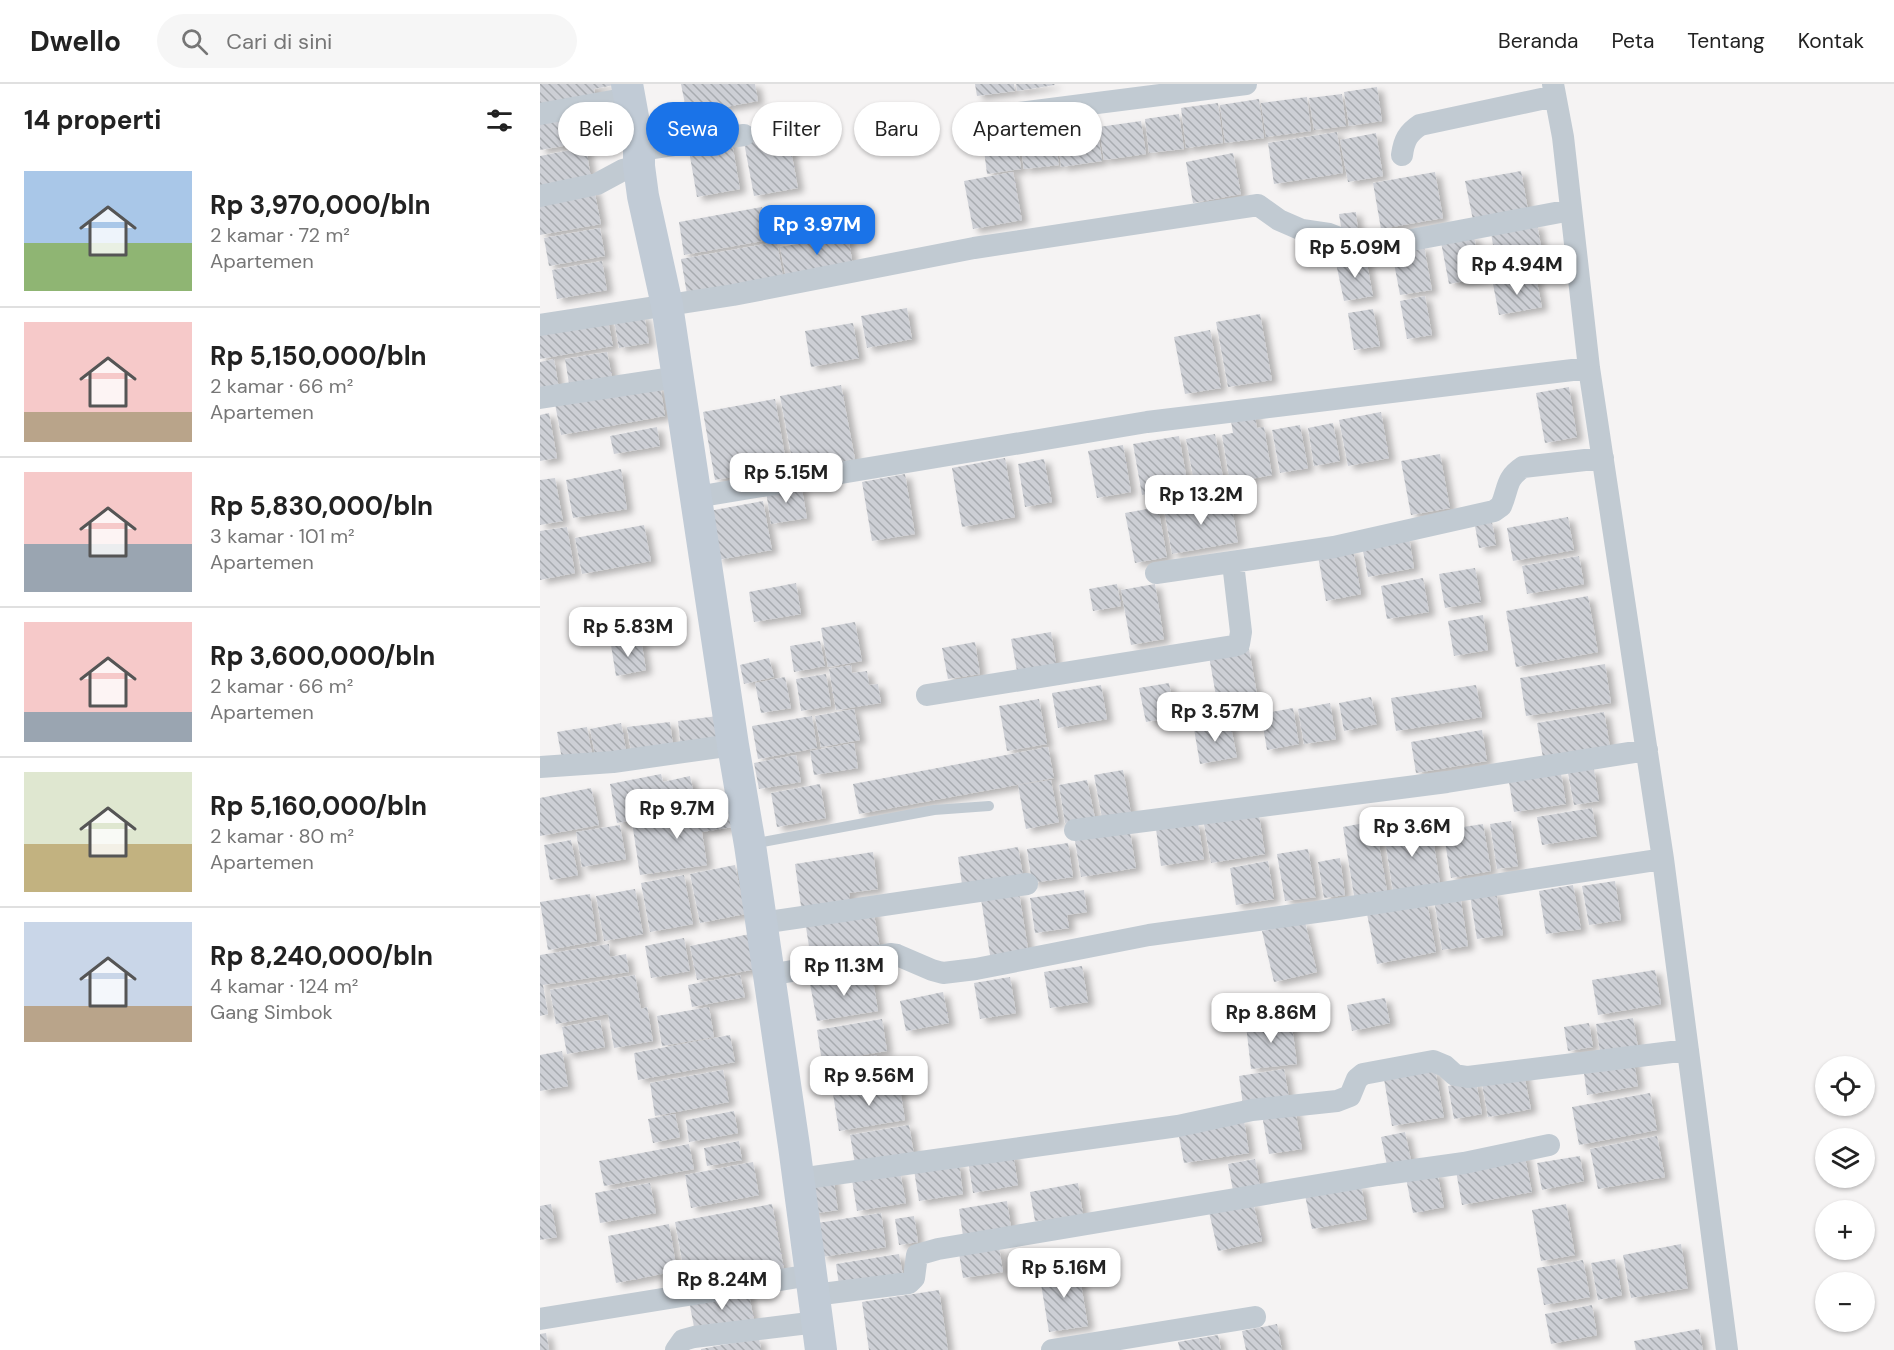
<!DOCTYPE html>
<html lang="id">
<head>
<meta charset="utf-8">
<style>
  body { margin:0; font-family:"DM Sans",sans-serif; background:#f6f6f6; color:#222; height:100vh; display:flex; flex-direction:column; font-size:22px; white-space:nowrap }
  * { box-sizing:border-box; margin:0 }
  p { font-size:20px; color:#767676 }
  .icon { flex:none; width:33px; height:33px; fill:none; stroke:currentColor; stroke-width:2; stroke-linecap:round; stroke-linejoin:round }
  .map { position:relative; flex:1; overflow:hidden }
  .panel { display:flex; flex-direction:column; background:#fff; width:540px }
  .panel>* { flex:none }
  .guide { position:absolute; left:18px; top:18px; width:570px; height:54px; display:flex; gap:12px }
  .controls { position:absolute; left:1275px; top:972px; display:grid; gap:12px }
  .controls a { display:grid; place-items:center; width:60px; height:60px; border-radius:50%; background:#fff; box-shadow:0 2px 4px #0004; font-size:30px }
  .price { position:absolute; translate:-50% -51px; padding:0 14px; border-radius:12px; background:#fff; color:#222; font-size:20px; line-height:39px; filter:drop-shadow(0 2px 3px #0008) }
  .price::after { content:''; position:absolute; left:50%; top:36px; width:18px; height:14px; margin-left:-9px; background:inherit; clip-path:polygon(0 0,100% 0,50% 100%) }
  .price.selected { background:#1a73e8; color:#fff }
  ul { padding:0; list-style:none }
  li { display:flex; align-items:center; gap:18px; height:150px; padding:0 24px }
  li+li { border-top:2px solid #e0e0e0 }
  li span { display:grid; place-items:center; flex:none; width:168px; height:120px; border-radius:0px; color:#555 }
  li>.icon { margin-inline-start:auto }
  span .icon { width:72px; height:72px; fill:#fffc; stroke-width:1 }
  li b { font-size:26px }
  h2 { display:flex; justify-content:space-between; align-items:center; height:72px; padding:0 24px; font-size:26px }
  .chip { padding:0 21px; border-radius:27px; background:#fff; box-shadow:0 2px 4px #0004; font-size:21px; line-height:54px }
  .chip.selected { background:#1a73e8; color:#fff }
  header { display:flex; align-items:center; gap:36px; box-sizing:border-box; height:84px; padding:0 30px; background:#fff; border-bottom:2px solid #e0e0e0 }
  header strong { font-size:28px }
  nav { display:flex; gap:33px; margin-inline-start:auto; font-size:21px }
  .search { width:420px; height:54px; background:#f6f6f6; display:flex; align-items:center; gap:15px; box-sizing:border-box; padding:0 21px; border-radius:33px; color:#767676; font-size:22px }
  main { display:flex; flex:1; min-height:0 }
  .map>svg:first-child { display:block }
</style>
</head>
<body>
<header>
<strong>Dwello</strong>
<div class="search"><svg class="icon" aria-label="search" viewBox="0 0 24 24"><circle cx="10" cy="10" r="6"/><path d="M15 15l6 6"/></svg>Cari di sini</div>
<nav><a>Beranda</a><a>Peta</a><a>Tentang</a><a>Kontak</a></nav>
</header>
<main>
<section class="panel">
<h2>14 properti<svg class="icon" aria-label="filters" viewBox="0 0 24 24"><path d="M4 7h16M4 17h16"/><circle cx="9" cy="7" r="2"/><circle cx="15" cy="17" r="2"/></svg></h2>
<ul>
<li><span style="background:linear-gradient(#a9c7e8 60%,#8fb573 0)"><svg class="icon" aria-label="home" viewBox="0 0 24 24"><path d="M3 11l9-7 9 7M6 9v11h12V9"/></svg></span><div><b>Rp 3,970,000/bln</b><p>2 kamar · 72 m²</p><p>Apartemen</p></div></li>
<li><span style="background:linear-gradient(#f6c9c9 75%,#b9a48a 0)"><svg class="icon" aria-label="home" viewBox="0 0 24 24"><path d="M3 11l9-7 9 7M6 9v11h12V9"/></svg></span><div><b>Rp 5,150,000/bln</b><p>2 kamar · 66 m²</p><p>Apartemen</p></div></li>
<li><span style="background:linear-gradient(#f6c9c9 60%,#9aa5b1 0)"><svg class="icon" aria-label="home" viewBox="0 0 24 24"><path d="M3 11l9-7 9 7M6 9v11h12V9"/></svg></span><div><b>Rp 5,830,000/bln</b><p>3 kamar · 101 m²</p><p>Apartemen</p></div></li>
<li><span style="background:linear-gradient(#f6c9c9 75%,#9aa5b1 0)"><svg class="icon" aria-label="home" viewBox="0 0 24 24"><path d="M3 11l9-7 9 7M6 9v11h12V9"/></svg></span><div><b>Rp 3,600,000/bln</b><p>2 kamar · 66 m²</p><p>Apartemen</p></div></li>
<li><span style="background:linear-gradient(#dfe7d0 60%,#c2b280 0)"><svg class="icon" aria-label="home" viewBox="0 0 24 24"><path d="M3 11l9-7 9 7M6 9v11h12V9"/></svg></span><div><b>Rp 5,160,000/bln</b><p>2 kamar · 80 m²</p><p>Apartemen</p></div></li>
<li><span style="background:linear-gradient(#c9d6e8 70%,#b9a48a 0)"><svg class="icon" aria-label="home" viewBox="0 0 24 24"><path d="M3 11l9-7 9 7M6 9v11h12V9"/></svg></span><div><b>Rp 8,240,000/bln</b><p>4 kamar · 124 m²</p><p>Gang Simbok</p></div></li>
</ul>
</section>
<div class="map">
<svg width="1354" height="1266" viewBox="0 0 1354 1266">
  <defs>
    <pattern id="building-back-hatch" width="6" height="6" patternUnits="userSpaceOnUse" patternTransform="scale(1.5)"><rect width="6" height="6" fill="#cdcfd5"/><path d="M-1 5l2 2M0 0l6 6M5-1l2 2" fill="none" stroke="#a8abb0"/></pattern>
    <filter id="shadow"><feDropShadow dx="6" dy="4" stdDeviation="3" flood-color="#0004"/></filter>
  </defs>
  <rect width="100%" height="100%" fill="#f5f3f3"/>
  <path fill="url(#building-back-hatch)" filter="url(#shadow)" d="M0,0H74V1L54,5L56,18L0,27Z
    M141,0H215L218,17L147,30Z
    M435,0H474L475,7L437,12Z
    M476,0H514L515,1L477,7Z
    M837,3L842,37L809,42L804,8Z
    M802,10L806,42L774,46L769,14Z
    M767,13L771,47L726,53L721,19Z
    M719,15L724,54L685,59L680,21Z
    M678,19L683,59L646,64L641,24Z
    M46,25L52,57L0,66V33Z
    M639,30L644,65L609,69L605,35Z
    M601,37L606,70L564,76L559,43Z
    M557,42L562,77L521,83L517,48Z
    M247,45L258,104L214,112L203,53Z
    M797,48L803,89L734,100L728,59Z
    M514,49L519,81L484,85L479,53Z
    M836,49L843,92L808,98L800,56Z
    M191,53L200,105L157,113L148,61Z
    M477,53L481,85L447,90L443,58Z
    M46,63L51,95L0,104V72Z
    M693,69L701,110L653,119L646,78Z
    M981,87L988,126L933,136L925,97Z
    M473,88L482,136L433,145L424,97Z
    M895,88L903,134L841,145L833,99Z
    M54,105L61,140L0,151V115Z
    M222,123L228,156L144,171L139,138Z
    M816,128L818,147L802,149L799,130Z
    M997,140L1006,189L959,197L951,149Z
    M60,144L65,172L9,182L4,154Z
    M308,151L313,182L246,194L240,163Z
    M934,152L942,194L909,200L901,158Z
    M237,158L243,193L147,210L141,175Z
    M884,162L892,206L860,211L852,168Z
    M826,174L833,212L804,217L796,179Z
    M62,177L67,206L17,215L12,186Z
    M996,193L1002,223L959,231L953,200Z
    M885,212L892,251L867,255L860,217Z
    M367,224L372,255L327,264L321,232Z
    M833,225L840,262L814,266L808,229Z
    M720,230L732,296L688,303L676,238Z
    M67,231L73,262L0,275V243Z
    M104,231L109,259L79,264L74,236Z
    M313,239L319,274L271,283L265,247Z
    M670,246L681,304L645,310L634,253Z
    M67,268L73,299L30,306L25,275Z
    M14,275L19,305L0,308V278Z
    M120,301L125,332L21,351L15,320Z
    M301,301L315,375L254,386L240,312Z
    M1029,303L1037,353L1005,359L996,309Z
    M235,315L247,383L175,396L163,328Z
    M714,327L717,344L724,343L732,391L690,399L682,351L693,349L690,331Z
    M841,328L849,374L808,382L799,336Z
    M9,329L17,374L0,377V331Z
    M793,339L800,377L774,382L768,344Z
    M760,341L768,384L740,389L732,346Z
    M117,343L120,362L74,370L70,352Z
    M675,350L683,393L654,398L646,355Z
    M639,352L648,402L602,411L593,360Z
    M583,361L591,408L557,414L548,367Z
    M900,370L910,424L871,431L861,377Z
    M465,374L475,433L422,443L412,384Z
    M504,375L512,418L485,423L478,380Z
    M81,385L87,425L33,434L26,396Z
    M365,390L375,450L332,457L322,398Z
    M15,394L23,437L0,441V396Z
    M261,400L267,434L231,440L226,407Z
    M690,413L698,458L632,470L624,425Z
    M223,417L232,466L178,476L169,427Z
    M618,423L627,473L595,479L585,429Z
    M1028,433L1034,466L973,477L967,444Z
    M952,438L956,461L939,464L935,442Z
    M104,441L111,477L42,490L35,454Z
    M27,443L35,489L0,496V447Z
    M869,453L874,484L828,493L822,462Z
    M813,466L821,510L786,517L778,472Z
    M1039,472L1044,500L987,510L982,482Z
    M935,484L941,518L905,524L899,490Z
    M883,494L889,528L847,535L841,502Z
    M256,499L261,530L214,538L209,508Z
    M577,500L581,522L553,527L549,505Z
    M615,500L624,555L591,561L581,506Z
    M1048,512L1058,568L976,583L966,527Z
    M943,531L948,566L914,572L908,537Z
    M315,538L322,577L288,583L281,544Z
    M511,548L516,580L477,587L471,555Z
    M101,555L106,586L76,592L71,561Z
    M280,557L285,582L254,588L250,562Z
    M435,558L440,590L408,595L402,564Z
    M709,565L720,627L680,635L669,572Z
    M229,574L234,593L204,600L200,581Z
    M1065,580L1071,619L986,632L980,594Z
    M311,581L312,589L327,587L329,601L338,600L341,619L296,626L289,585Z
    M286,590L291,622L261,627L256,595Z
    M245,593L251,624L221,629L215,599Z
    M629,599L635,633L606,638L599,604Z
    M561,601L567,635L518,644L512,609Z
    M936,601L942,633L856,647L851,614Z
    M831,613L837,640L804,647L799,619Z
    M499,615L507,660L467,667L459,622Z
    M790,619L796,655L764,660L758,625Z
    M753,624L759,660L727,666L721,630Z
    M314,625L320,656L281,663L275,632Z
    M1064,628L1070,663L1003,674L997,639Z
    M178,632L180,661L141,665L138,637Z
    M272,632L277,664L218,675L212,642Z
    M130,638L134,668L92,673L87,643Z
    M690,638L697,673L660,680L654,645Z
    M81,639L87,671L56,676L50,645Z
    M47,643L52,670L22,675L17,648Z
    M942,646L947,677L876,689L871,658Z
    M314,659L318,684L274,691L270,667Z
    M508,663L514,694L319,730L313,700Z
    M256,671L261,698L219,705L214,679Z
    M1054,685L1059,717L1034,721L1028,689Z
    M583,686L591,729L562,734L554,691Z
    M1021,689L1026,720L974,728L969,698Z
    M121,690L123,698L150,692L157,724L77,739L70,700Z
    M511,696L519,738L486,745L478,701Z
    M547,696L555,734L525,739L519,701Z
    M280,700L286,734L237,743L231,709Z
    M51,704L59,741L0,752V714Z
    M191,723L193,743L162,748L167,781L100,791L92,738Z
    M1052,724L1057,752L1002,761L997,733Z
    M719,731L725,770L671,779L664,740Z
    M835,737L847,807L814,812L803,743Z
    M971,737L978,782L957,785L950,740Z
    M658,739L664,775L621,782L616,745Z
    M943,740L951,787L911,794L903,746Z
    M80,741L86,775L42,783L36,748Z
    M891,741L900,800L853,808L844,749Z
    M590,748L596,784L541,793L535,757Z
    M31,756L38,791L10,796L4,761Z
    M528,759L533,793L492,799L487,765Z
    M478,763L484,797L423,807L418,773Z
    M768,765L776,813L745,817L737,770Z
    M333,768L338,805L309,809L311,822L262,829L255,780Z
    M800,774L805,811L784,814L778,778Z
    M728,777L734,815L696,821L690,784Z
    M195,781L205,830L160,839L150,790Z
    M144,791L153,840L110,848L101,799Z
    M1075,797L1081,836L1049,841L1042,802Z
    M1033,801L1041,845L1006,850L999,807Z
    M95,805L103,850L64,857L56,812Z
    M544,806L547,828L527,831L529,844L495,849L490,814Z
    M956,808L963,851L937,855L930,812Z
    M479,809L489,871L451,877L441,815Z
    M50,810L57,857L8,866L0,818Z
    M920,811L928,862L902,866L894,815Z
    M887,818L896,868L837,880L827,830Z
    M333,825L340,864L271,875L265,837Z
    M765,838L777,888L734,898L722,847Z
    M210,850L217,885L157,896L150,862Z
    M144,854L150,887L111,894L105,862Z
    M69,860L70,873L86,870L89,888L3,901L8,930L0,932V871Z
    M542,882L548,918L510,924L504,888Z
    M1115,886L1121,920L1058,931L1052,896Z
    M332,890L338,927L277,937L270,900Z
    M95,891L101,925L107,923L113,957L74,964L68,930L16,940L10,906Z
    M200,891L205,913L152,923L148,901Z
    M470,893L476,929L440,935L434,899Z
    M403,908L409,939L366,947L360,917Z
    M845,914L850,939L812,947L807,921Z
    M169,923L174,953L122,962L117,932Z
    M1093,934L1098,963L1060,969L1056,940Z
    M342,935L347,967L282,978L277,946Z
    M751,935L757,980L711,985L706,941Z
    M60,936L65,963L27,970L22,943Z
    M1049,939L1053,963L1028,967L1024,943Z
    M190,951L195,978L98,996L94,969Z
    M22,967L28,1002L0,1007V971Z
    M336,971L338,984L355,981L358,997L291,1008L286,980Z
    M1093,973L1098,1002L1047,1011L1043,982Z
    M744,985L749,1013L703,1021L699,992Z
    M983,985L991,1025L948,1033L941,994Z
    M183,986L189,1018L115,1032L110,999Z
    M895,986L904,1033L852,1042L844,995Z
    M936,997L942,1030L914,1035L908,1002Z
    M359,999L365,1036L299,1047L293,1010Z
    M1110,1009L1117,1046L1039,1061L1032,1023Z
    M755,1025L762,1065L729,1070L722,1031Z
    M194,1027L198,1049L149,1058L146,1036Z
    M135,1030L140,1053L113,1059L108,1035Z
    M704,1036L709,1069L644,1079L638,1047Z
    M369,1041L374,1070L315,1080L310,1051Z
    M865,1048L872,1081L848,1086L841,1053Z
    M1117,1052L1125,1093L1058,1105L1050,1065Z
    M199,1057L202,1076L167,1082L164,1064Z
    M149,1060L154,1085L64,1102L59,1077Z
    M473,1069L478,1101L433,1109L428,1076Z
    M984,1069L992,1108L922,1121L915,1081Z
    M1040,1072L1044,1097L1002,1106L997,1079Z
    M715,1075L721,1107L694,1112L688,1080Z
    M213,1078L219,1111L151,1124L145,1091Z
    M419,1079L423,1110L379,1117L374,1086Z
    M360,1088L366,1119L317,1127L312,1096Z
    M897,1088L904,1123L873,1129L866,1094Z
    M293,1092L298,1126L272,1130L266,1097Z
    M110,1099L116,1129L60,1139L55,1109Z
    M538,1099L543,1130L495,1137L490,1108Z
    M821,1101L827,1135L772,1145L765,1111Z
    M467,1117L471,1144L423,1152L419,1125Z
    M713,1118L722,1157L678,1167L669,1128Z
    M11,1120L17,1153L0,1156V1122Z
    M232,1120L244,1186L147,1204L135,1138Z
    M1026,1120L1035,1171L1001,1177L992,1126Z
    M341,1129L346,1163L282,1173L277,1139Z
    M374,1132L378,1158L359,1161L355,1135Z
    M129,1140L137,1187L76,1199L68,1152Z
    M1141,1160L1148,1204L1091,1214L1083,1171Z
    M459,1163L463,1188L423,1194L419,1169Z
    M359,1170L363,1191L299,1201L296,1180Z
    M1075,1175L1082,1211L1058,1216L1051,1179Z
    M1043,1176L1050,1213L1004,1221L997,1184Z
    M538,1182L548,1242L509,1248L499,1188Z
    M208,1205L214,1237L155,1248L149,1217Z
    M399,1206L408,1266H329L322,1218Z
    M1052,1221L1057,1251L1011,1260L1005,1230Z
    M737,1240L742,1266H706L702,1247Z
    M1159,1245L1163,1266H1096L1094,1257Z
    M6,1249L9,1266H0V1250Z
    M678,1251L681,1266H640L638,1258Z
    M219,1254L221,1266H161V1265Z"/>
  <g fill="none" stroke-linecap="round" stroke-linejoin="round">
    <path stroke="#c1cad2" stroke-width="10" d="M212,760L394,726L449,722"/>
    <path stroke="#c1cad2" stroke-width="22" d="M1013,0L1023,53L1049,284L1123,775L1187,1266
      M0,30L89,14
      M471,30L706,0
      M99,66L204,51
      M862,71C864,56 868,49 880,41L1015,12
      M0,112L57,100L83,86L99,82
      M0,241L193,211L434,164L718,121L739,136L762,146L789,150L815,160H850L1031,126
      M0,314L138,293
      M156,413L607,338L1049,284
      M616,489L794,463L954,427L961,422C969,404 965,395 983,383L1063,374
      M387,611L693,562L699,560L701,548L693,479
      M0,683L73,678L193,661
      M535,746L907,698L1107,666
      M221,839L487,800
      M229,891L350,870L357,871L392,886L403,889L436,885L609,851L798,825L1123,775
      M259,1095L638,1042L712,1026L797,1017L810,1012L817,995L823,990L893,977L905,982L915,991L928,993L1148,966
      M274,1211L369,1199L374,1194L377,1171L398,1165L838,1091L924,1079L1009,1061
      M0,1235L271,1191
      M136,1266L143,1256L154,1253L277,1238
      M512,1266L715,1233"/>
    <path stroke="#c1cbd6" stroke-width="32" d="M87,0L99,66V82L103,112L127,221L193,661L210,761L254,1062L281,1266"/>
  </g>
</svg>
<div class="controls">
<a><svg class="icon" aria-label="locate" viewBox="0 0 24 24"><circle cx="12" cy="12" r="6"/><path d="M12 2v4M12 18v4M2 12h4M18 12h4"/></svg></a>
<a><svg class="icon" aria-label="layers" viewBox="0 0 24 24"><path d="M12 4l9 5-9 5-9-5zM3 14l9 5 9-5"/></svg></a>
<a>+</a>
<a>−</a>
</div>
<b class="price selected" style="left:277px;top:172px">Rp 3.97M</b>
<b class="price" style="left:815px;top:195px">Rp 5.09M</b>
<b class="price" style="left:977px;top:212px">Rp 4.94M</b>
<b class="price" style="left:246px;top:420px">Rp 5.15M</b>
<b class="price" style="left:661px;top:442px">Rp 13.2M</b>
<b class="price" style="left:88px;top:574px">Rp 5.83M</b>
<b class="price" style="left:675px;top:659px">Rp 3.57M</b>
<b class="price" style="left:137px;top:756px">Rp 9.7M</b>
<b class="price" style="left:872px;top:774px">Rp 3.6M</b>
<b class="price" style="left:304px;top:913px">Rp 11.3M</b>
<b class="price" style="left:731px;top:960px">Rp 8.86M</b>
<b class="price" style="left:329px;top:1023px">Rp 9.56M</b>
<b class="price" style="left:524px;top:1215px">Rp 5.16M</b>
<b class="price" style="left:182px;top:1227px">Rp 8.24M</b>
<div class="guide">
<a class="chip">Beli</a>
<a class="chip selected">Sewa</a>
<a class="chip">Filter</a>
<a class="chip">Baru</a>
<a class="chip">Apartemen</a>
</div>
</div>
</main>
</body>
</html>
